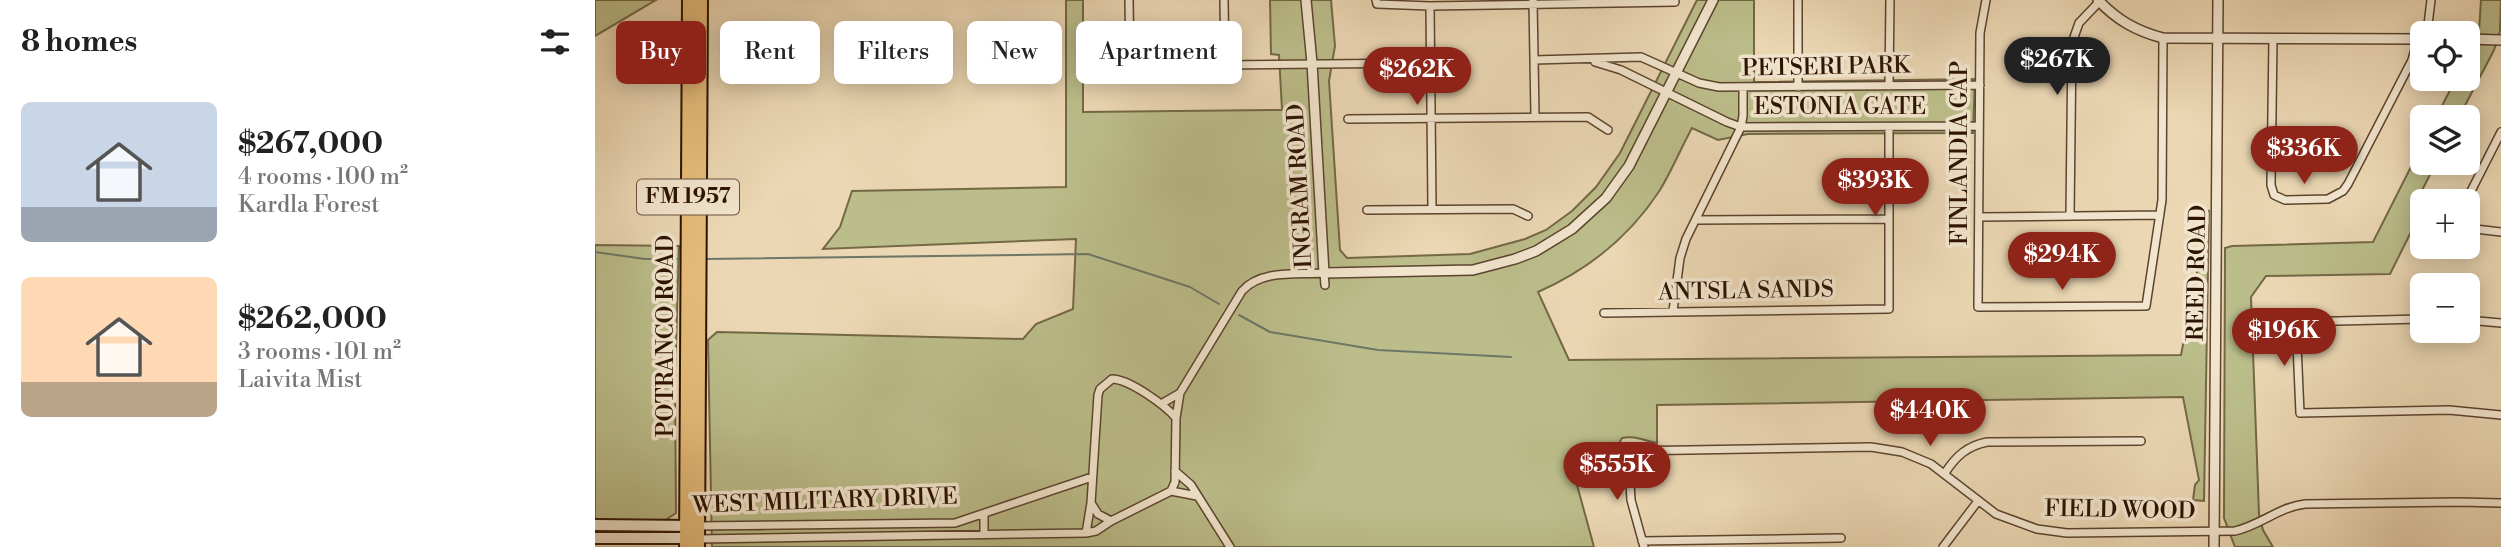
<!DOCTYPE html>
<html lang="en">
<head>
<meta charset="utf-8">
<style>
  body { margin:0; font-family:"Libre Bodoni",serif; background:#f6f6f6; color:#222; height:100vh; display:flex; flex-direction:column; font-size:26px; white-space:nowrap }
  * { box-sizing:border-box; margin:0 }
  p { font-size:23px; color:#767676 }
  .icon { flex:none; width:38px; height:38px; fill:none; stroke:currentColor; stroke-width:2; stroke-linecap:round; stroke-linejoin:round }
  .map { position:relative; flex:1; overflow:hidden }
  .details { display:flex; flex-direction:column; background:#fff; width:595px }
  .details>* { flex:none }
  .hud { position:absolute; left:21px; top:21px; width:665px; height:63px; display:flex; gap:14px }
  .fabs { position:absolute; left:1815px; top:21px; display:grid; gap:14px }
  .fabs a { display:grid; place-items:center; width:70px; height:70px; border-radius:10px; background:#fff; box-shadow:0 4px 18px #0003; font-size:35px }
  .price { position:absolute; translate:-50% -60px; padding:0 16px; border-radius:24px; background:#8f2418; color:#fff; font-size:23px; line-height:46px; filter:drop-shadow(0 2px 4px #0008) }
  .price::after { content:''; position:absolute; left:50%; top:42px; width:21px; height:16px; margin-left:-10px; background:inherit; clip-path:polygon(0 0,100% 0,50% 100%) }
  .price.current { background:#222; color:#fff }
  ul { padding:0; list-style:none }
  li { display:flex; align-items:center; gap:21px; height:175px; padding:0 21px }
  li span { display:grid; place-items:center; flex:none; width:196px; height:140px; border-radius:10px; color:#555 }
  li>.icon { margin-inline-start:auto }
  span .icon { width:84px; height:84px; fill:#fffc; stroke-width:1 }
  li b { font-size:30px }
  h2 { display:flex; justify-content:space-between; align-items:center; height:84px; padding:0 21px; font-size:30px }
  .pill { padding:0 24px; border-radius:10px; background:#fff; box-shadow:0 4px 18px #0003; font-size:24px; line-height:63px }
  .pill.current { background:#8f2418; color:#fff }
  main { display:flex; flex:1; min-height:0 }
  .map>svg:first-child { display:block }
</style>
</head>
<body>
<main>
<section class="details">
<h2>8 homes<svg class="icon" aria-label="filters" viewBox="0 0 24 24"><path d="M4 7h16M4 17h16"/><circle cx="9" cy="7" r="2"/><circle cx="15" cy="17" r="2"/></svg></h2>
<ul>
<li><span style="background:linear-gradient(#c9d6e8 75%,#9aa5b1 0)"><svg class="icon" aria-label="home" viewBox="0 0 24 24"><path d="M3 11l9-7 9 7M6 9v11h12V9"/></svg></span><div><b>$267,000</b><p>4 rooms · 100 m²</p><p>Kardla Forest</p></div></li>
<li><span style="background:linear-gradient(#ffd9b3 75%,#b9a48a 0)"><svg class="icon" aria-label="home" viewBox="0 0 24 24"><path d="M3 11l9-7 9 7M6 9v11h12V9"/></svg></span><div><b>$262,000</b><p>3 rooms · 101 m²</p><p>Laivita Mist</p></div></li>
</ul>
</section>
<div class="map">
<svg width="1906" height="547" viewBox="0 0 1906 547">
  <rect width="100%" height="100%" fill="#ebd7b3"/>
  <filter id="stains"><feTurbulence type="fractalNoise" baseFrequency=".00286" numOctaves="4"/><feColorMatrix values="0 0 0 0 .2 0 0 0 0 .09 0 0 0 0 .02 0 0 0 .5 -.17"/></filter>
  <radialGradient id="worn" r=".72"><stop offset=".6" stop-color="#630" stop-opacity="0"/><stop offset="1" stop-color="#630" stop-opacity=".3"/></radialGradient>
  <path fill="#bbbd8a" stroke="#746846" stroke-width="2" d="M0,0H61L0,36Z
    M471,0H488V112L687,110L684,55L676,54L675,0H736L740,46L734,81L745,250L752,258L875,254L930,239L951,230L977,211L1001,187L1025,153L1102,0H1159V82L1380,79L1378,133L1153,134L1123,140L1097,128C1086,148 1077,170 1065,190C1035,236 993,270 943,292L974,360L1586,355L1614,210L1609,501L1598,500L1600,485L1604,480L1588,397L1062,405V443C1050,441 1039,435 1027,438L1021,448L1024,460L979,474L999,547H117L113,340L122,332L428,339L441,324L478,309L481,239L228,249L245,227L257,191L471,187Z
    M1886,0H1906L1905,31L1899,50L1864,117H1841L1861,79H1872L1873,55L1884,31Z
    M1827,145V163H1841L1821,202L1817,230L1795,274L1671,276L1656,297L1664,514L1668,530L1678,547H1640L1629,518L1630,248L1637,246L1778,242Z
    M0,245L84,246L80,382L81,513L69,521H0Z"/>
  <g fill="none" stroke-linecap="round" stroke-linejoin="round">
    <path stroke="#6d7768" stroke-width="2" d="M0,252L50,259H85
      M111,259L493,254L595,287L624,304
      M644,315L675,332L783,350L916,357"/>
    <g stroke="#5c442e" stroke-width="10">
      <path id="minor" d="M534,0L535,66L835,63
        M629,0L630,65
        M781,0L782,4L835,6L1080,2
        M1391,0L1385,33L1383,307L1551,306L1567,200L1568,38
        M938,1L940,116
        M835,6L837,208
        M1832,33L1836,0
        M1678,39L1676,185L1679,195L1690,200L1733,199L1748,191L1753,184L1817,60L1823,39
        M939,60L1046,57L1104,83L1124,87L1385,85
        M1000,62L1026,70L1132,122L1146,127L1384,126
        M1294,86L1295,0
        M1203,87V0
        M753,119L993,117L1013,130
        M1871,201L1906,132
        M772,210L918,209L933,216
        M1475,215L1477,43L1484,23L1504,2
        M1385,217L1565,215
        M1101,220L1294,219
        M1872,228L1906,232
        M1078,311L1085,258L1091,239L1146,127L1148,116V88
        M1009,313L1294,309V127
        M1827,319L1701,322L1705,413L1854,410L1906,415
        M1872,320L1906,323
        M517,379C534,379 570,405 581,418L580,482L576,491L516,521L503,514L496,503L503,395L505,389Z
        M566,404L585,393
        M581,418L585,393L647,291C667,269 702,275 729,273L730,285
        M580,471L596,485L635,547
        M1350,473C1361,456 1372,446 1392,442L1546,441
        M576,491L602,496
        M103,526L360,523L497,477
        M491,533L496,503
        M389,534V514
        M103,539L491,533L501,531L516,521
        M1047,541L1246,538
        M1049,547L1036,500L1033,451L1276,447L1307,452L1336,464L1401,514L1442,529L1472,533L1640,531C1666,525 1684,507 1710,504L1864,502L1906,503
        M1348,547L1383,501"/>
    </g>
    <g stroke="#5c442e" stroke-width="12">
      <path id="tertiary" d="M711,0L717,63L729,273L878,270L920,259L941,251L977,229L1011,198L1034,166L1118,0
        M1503,0C1522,20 1541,31 1568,38L1827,39
        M1872,39L1906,40
        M1619,547L1623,0"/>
    </g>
    <g stroke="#2d1302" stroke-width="14">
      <path id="secondary" d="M0,525L97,526
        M0,538H99"/>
    </g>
    <g stroke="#2d1302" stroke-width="16">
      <path id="primary" d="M91,547L94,0
        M103,547L106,0"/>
    </g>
    <use href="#minor" stroke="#f2e5ce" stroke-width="7"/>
    <use href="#tertiary" stroke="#f2e5ce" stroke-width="9"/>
    <use href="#secondary" stroke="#f2e5ce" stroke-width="10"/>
    <use href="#primary" stroke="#e6bc7a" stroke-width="12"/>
  </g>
  <g text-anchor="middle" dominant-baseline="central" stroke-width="7" stroke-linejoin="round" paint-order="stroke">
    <rect fill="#f2e5ce" stroke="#68523f" stroke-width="2" x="42" y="179.5" width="102" height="35" rx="5"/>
    <g font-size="21" font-weight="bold" fill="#2d1302">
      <text x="93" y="197">FM 1957</text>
    </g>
    <g font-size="23" fill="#2d1302" stroke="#f2e5ce">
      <text transform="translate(1231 67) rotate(-1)">PETSERI PARK</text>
      <text x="1245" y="107">ESTONIA GATE</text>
      <text transform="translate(1365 153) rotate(-90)">FINLANDIA GAP</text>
      <text transform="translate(705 186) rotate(-93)">INGRAM ROAD</text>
      <text transform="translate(1602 273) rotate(-89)">REED ROAD</text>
      <text transform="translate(1151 291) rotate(-1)">ANTSLA SANDS</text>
      <text transform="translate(71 336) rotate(-90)">POTRANCO ROAD</text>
      <text transform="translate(230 501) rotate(-2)">WEST MILITARY DRIVE</text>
      <text transform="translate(1525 510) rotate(1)">FIELD WOOD</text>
    </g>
  </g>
  <rect width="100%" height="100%" filter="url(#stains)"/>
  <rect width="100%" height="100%" fill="url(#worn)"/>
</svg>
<div class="fabs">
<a><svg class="icon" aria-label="locate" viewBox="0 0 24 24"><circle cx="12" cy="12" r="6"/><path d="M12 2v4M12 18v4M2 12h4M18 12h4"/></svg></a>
<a><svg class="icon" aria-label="layers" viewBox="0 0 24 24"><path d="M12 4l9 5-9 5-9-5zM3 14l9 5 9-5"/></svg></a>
<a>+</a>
<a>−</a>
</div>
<b class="price current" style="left:1462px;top:97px">$267K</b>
<b class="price" style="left:822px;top:107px">$262K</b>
<b class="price" style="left:1709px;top:186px">$336K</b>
<b class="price" style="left:1280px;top:218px">$393K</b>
<b class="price" style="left:1467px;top:292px">$294K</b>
<b class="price" style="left:1689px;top:368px">$196K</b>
<b class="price" style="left:1335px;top:448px">$440K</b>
<b class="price" style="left:1022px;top:502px">$555K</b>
<div class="hud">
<a class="pill current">Buy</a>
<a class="pill">Rent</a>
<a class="pill">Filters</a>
<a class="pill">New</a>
<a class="pill">Apartment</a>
</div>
</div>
</main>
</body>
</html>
